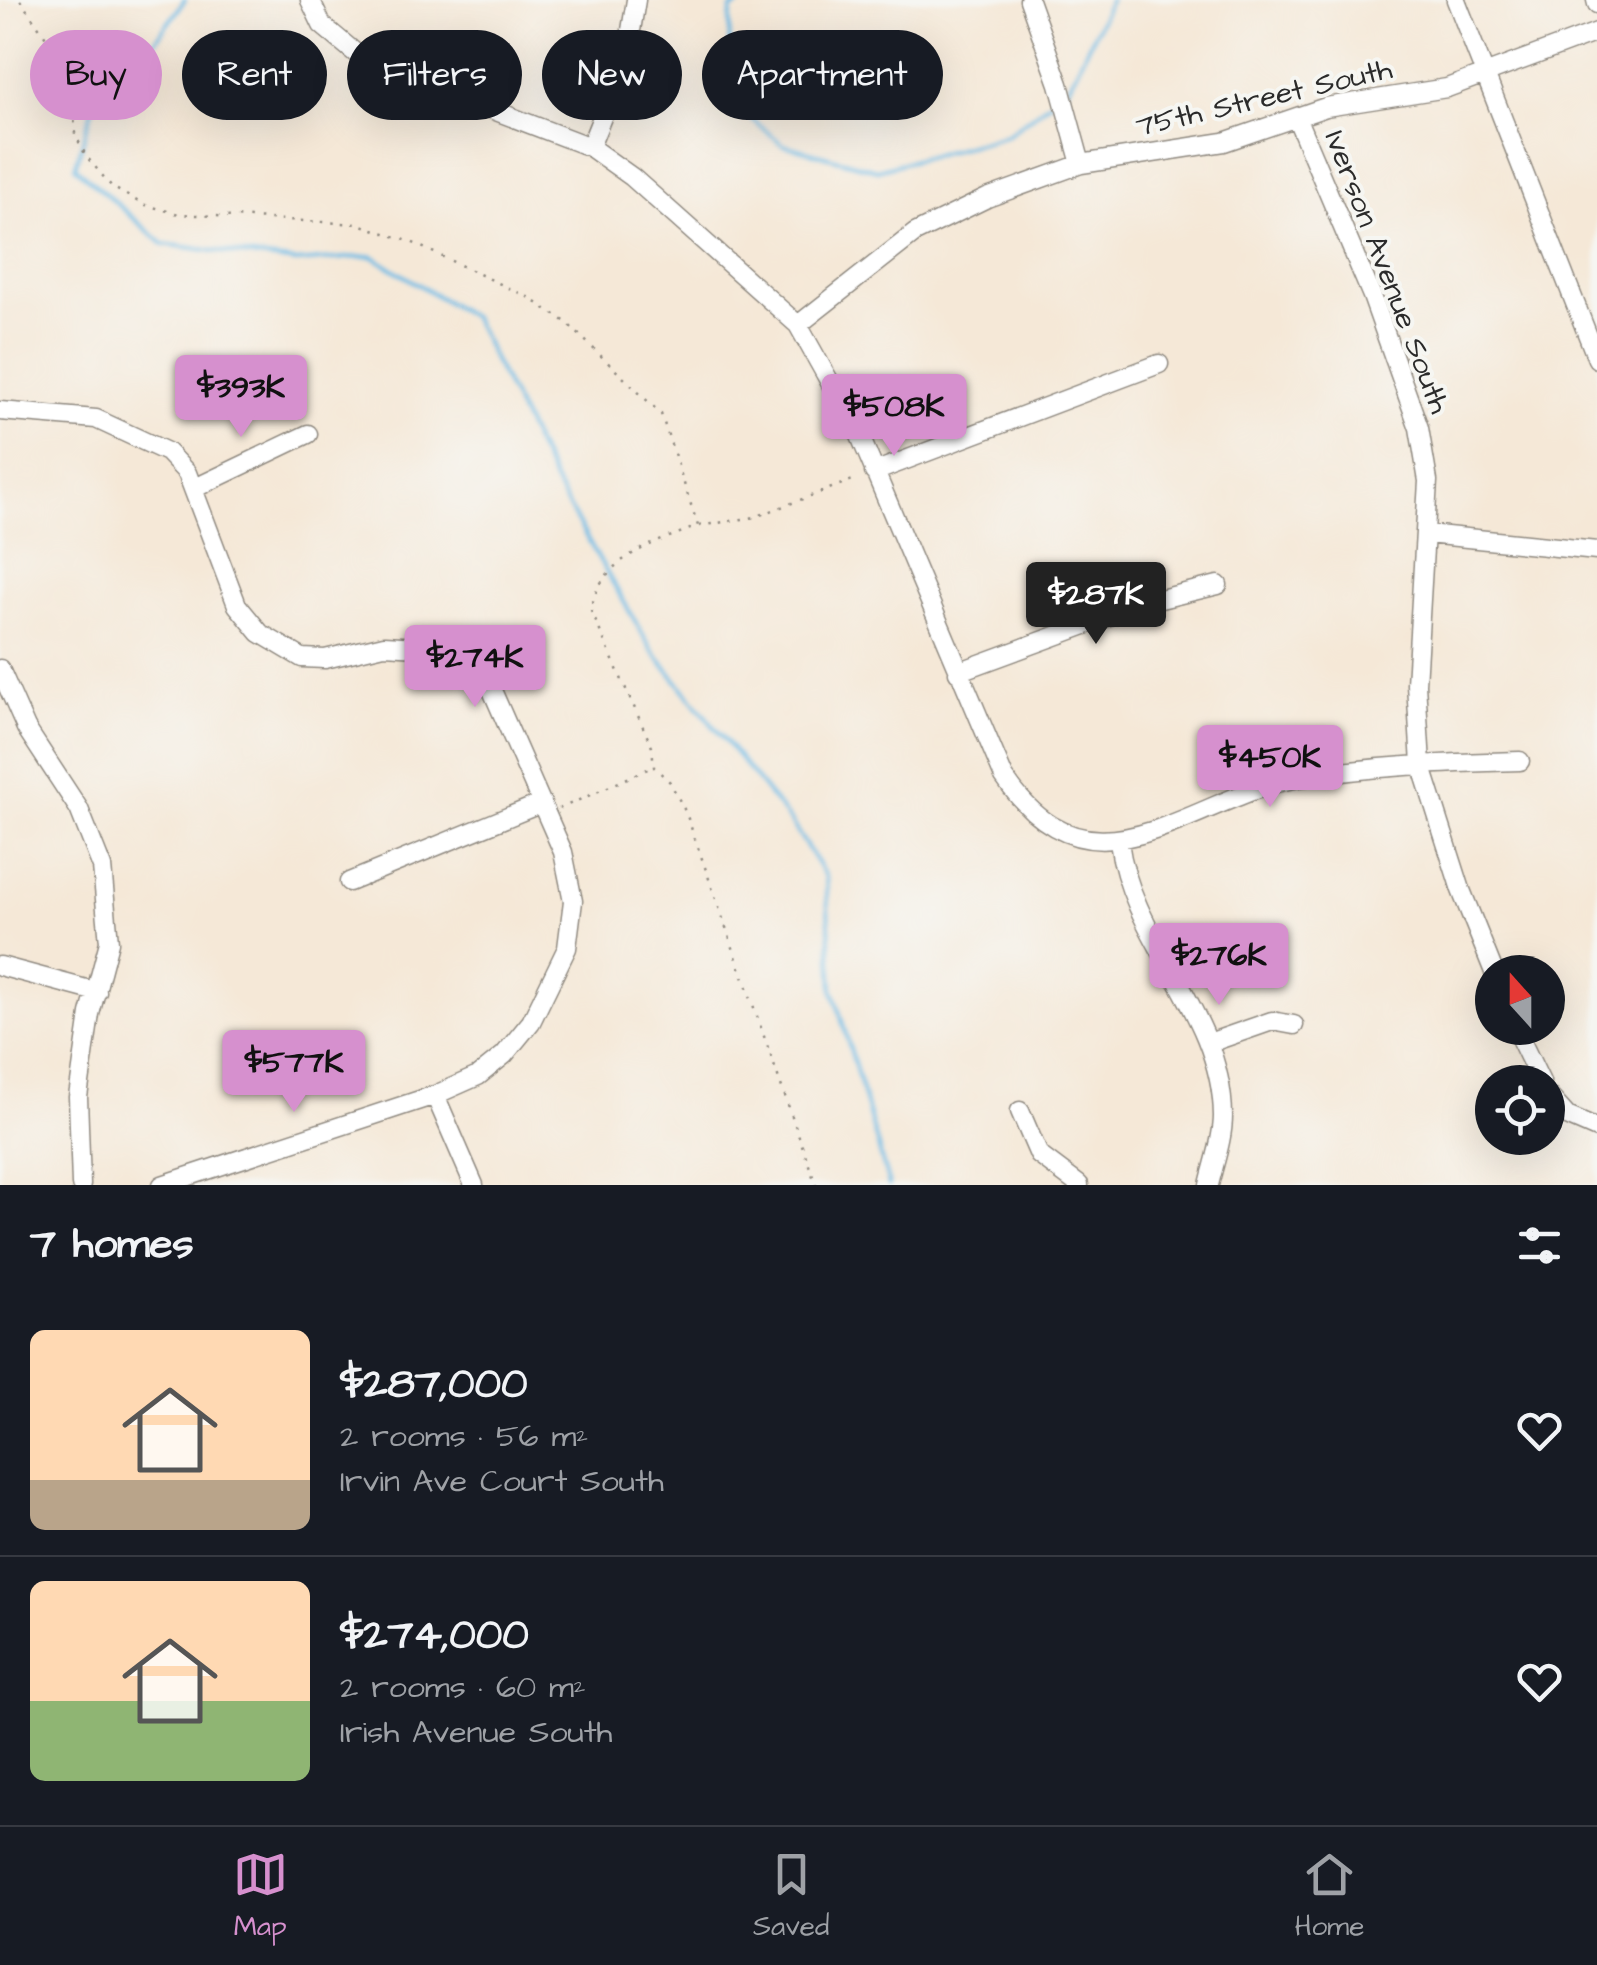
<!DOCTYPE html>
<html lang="en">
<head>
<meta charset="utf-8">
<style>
  body { margin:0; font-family:"Architects Daughter",sans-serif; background:#242831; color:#f1f3f6; height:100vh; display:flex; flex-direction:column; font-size:38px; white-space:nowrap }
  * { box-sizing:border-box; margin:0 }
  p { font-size:32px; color:#9ea1a6 }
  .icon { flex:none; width:55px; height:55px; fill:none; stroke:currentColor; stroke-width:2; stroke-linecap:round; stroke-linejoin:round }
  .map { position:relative; height:1185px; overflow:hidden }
  .panel { display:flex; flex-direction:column; background:#171b24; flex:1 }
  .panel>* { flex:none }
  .guide { position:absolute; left:30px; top:30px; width:1000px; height:90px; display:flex; gap:20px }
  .needle { width:65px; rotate:339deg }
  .buttons { position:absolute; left:1475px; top:955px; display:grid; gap:20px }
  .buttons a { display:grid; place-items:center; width:90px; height:90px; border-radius:50%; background:#171b24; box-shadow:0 10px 40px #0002; font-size:50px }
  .price { position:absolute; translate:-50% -85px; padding:0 22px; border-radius:10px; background:#d690ce; color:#111; font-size:32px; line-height:65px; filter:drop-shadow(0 2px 5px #0008) }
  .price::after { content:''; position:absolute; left:50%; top:60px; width:30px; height:22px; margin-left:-15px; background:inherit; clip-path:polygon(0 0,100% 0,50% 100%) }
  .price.on { background:#222; color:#fff }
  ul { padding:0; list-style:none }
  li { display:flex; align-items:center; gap:30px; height:250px; padding:0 30px }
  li+li { border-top:2px solid #363941 }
  li span { display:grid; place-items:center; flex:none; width:280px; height:200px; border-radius:15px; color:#555 }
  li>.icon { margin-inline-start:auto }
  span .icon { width:120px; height:120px; fill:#fffc; stroke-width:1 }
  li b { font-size:42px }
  h2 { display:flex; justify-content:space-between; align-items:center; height:120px; padding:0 30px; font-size:42px }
  .chip { padding:0 35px; border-radius:45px; background:#171b24; box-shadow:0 10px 40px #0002; font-size:35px; line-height:90px }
  .chip.on { background:#d690ce; color:#111 }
  .menu { display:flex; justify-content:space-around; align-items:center; height:140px; border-top:2px solid #363941; background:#171b24; font-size:28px; color:#9ea1a6 }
  .menu a { display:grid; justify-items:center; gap:5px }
  .menu .on { color:#d690ce }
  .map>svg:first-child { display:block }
</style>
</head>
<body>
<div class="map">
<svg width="1597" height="1185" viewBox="0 0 1597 1185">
  <rect width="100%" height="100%" fill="#f6f6f2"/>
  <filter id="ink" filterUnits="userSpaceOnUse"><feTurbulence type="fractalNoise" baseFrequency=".01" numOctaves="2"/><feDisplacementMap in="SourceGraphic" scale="20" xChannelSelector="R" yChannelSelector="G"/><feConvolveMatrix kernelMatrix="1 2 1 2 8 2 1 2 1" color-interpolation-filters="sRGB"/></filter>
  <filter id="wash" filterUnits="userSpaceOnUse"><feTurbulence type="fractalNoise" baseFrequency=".0048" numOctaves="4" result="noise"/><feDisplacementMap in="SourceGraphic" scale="40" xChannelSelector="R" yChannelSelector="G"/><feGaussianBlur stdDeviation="2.25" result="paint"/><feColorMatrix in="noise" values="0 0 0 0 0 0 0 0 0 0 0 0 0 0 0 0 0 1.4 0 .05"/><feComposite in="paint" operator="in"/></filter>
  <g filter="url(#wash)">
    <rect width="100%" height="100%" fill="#f5e8d7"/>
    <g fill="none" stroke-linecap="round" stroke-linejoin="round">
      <path stroke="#6abbe5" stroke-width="4" d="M185,0L140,62L94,104L75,167L163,244L296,262L372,256L473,318L556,485L652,650L791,822L826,877L833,989L889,1185
        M746,0L731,10L726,99L784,145L877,170L1007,135L1055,98
        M1067,90L1110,0"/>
    </g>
  </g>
  <g filter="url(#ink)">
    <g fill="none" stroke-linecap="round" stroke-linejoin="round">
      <g stroke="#908a81" stroke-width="21">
        <path id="minor" d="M310,0L322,25L365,61L590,147L627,55L636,0
          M1029,0L1059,84L1081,164
          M1456,0L1597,359
          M1596,0L1597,4
          M1297,119L1372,296L1419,428L1428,481L1416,684L1421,764L1461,890L1494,972
          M590,147L632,177L798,325L860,436L1004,777C1092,908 1191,796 1299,778C1372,766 1446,763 1520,761
          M798,325L915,233L987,198L1081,164L1224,142L1326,107L1447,88L1597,32
          M0,411L96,419L167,452L187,473L237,605L260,633L302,658L325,659L384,645L437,648L461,656L491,688L563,852L573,901L567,948L531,1022L504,1055L478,1076L435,1095L162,1185
          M874,472L1159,364
          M193,489L308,434
          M1427,534L1597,551
          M0,669L26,728L79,809L102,867L109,942L90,1014L78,1097L81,1185
          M958,672L1148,602L1218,585
          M1119,842C1132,941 1222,1012 1223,1116C1223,1139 1214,1163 1209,1185
          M349,882L542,803
          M0,966L97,992
          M1515,1028L1541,1082
          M1209,1043L1272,1021L1294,1025
          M435,1095L474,1185
          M1548,1095L1567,1116L1597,1129
          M1020,1111L1039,1155L1079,1185"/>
      </g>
      <path stroke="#908a81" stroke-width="2.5" stroke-dasharray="2.5 8" stroke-linecap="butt" d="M20,0L62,60L73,84L75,134L86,156L112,187L142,204L179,214L359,224L411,242L528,297L566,322L661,414L698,526C653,544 599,557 591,611L652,747L654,767L670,782L686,813L816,1185
        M699,526L755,517L858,478
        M559,809L652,767"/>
      <use href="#minor" stroke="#fff" stroke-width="18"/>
    </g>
  </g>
  <g text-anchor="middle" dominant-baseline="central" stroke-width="8" stroke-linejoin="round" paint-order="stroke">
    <g font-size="30" fill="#2b2b2b" stroke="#f6f6f2">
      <text transform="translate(1264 98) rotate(-13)">75th Street South</text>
      <text transform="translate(1387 272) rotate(69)">Iverson Avenue South</text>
    </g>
  </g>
</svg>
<div class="buttons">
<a><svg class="needle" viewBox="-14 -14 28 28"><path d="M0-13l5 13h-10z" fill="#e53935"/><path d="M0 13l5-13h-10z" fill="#9ea1a6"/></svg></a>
<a><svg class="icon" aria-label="locate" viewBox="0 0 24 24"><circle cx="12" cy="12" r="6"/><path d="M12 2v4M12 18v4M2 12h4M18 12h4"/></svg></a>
</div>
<b class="price" style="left:241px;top:440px">$393K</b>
<b class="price" style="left:894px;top:459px">$508K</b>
<b class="price on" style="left:1096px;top:647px">$287K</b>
<b class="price" style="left:475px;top:710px">$274K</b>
<b class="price" style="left:1270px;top:810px">$450K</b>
<b class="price" style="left:1219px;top:1008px">$276K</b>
<b class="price" style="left:294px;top:1115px">$577K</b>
<div class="guide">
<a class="chip on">Buy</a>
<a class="chip">Rent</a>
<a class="chip">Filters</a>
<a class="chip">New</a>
<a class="chip">Apartment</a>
</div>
</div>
<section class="panel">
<h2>7 homes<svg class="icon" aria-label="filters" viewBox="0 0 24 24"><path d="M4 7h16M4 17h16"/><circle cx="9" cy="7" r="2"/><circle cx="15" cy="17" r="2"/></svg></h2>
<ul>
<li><span style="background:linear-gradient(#ffd9b3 75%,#b9a48a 0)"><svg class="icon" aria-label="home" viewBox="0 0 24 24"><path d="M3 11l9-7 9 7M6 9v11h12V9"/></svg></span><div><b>$287,000</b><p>2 rooms · 56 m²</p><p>Irvin Ave Court South</p></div><svg class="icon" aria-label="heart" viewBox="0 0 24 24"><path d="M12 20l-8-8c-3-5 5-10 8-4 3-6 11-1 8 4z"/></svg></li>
<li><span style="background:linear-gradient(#ffd9b3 60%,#8fb573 0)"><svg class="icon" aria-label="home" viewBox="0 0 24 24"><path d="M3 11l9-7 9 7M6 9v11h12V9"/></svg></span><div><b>$274,000</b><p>2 rooms · 60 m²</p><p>Irish Avenue South</p></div><svg class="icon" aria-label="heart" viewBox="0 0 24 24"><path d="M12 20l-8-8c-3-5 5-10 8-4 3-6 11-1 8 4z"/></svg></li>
</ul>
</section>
<nav class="menu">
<a class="on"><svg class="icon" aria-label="map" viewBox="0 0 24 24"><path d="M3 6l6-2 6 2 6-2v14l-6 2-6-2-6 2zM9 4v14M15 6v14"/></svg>Map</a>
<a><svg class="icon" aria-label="saved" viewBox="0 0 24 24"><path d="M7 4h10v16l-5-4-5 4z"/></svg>Saved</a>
<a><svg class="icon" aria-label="home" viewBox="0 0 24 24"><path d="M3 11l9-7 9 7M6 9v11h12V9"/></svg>Home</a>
</nav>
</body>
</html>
